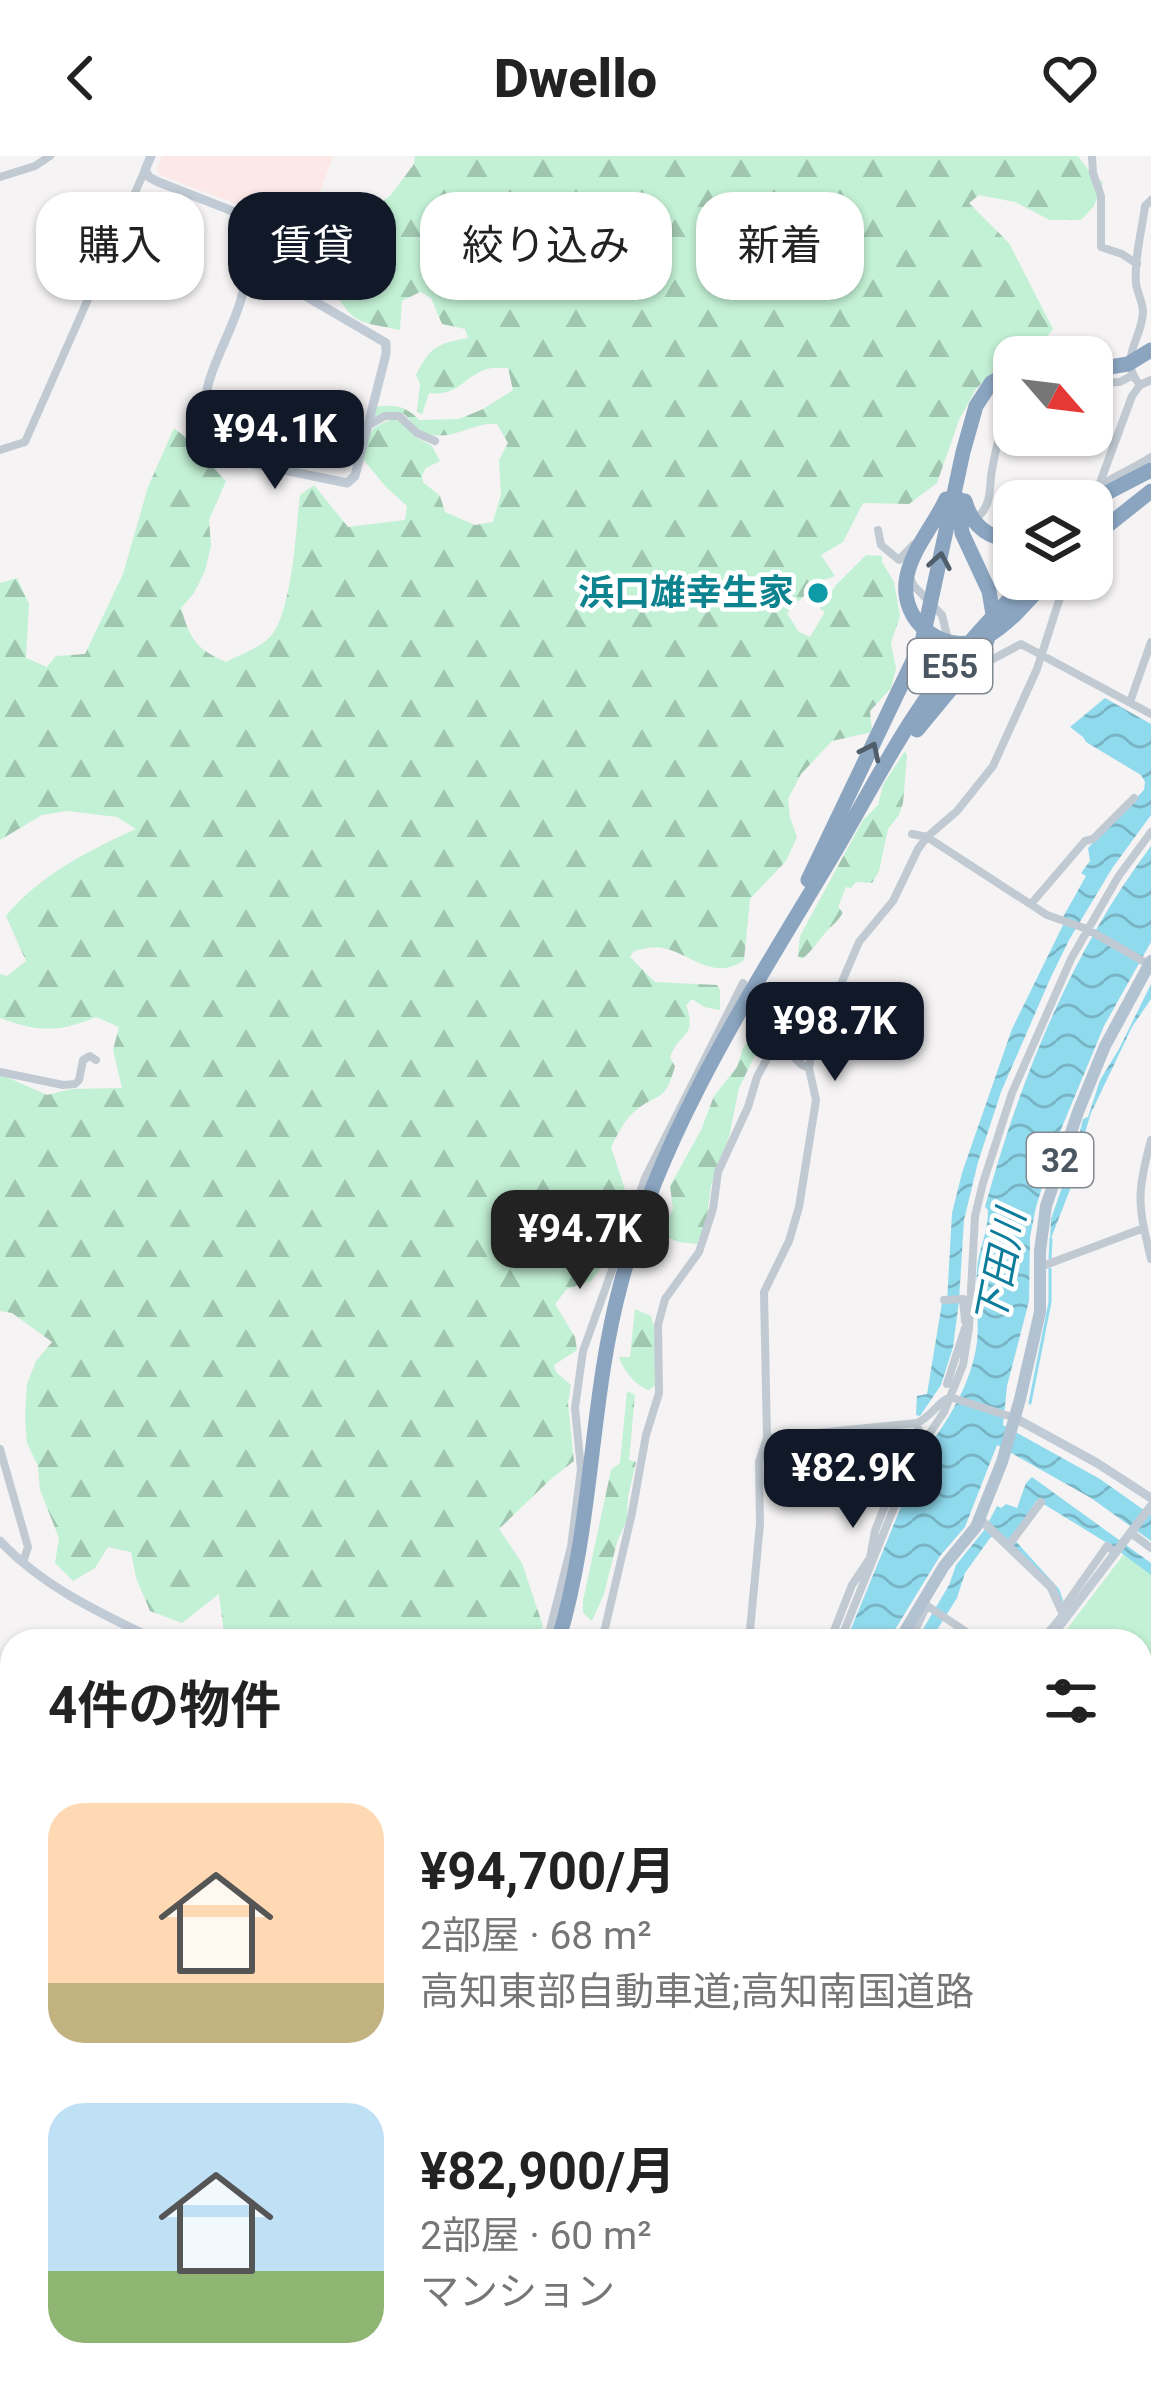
<!DOCTYPE html>
<html lang="ja">
<head>
<meta charset="utf-8">
<style>
  body { margin:0; font-family:Roboto,"Noto Sans JP",sans-serif; background:#f2f2f2; color:#222; height:100vh; display:flex; flex-direction:column; font-size:45px; white-space:nowrap }
  * { box-sizing:border-box; margin:0 }
  p { font-size:39px; color:#767676 }
  .icon { flex:none; width:66px; height:66px; fill:none; stroke:currentColor; stroke-width:2; stroke-linecap:round; stroke-linejoin:round }
  .map { position:relative; flex:1; overflow:hidden }
  .side { position:absolute; left:0px; top:1473px; width:1152px; height:771px; display:flex; flex-direction:column; background:#fff; border-radius:36px 36px 0 0; box-shadow:0 3px 9px #0004 }
  .side>* { flex:none }
  .top-card { position:absolute; left:36px; top:36px; width:1080px; height:108px; display:flex; gap:24px }
  .needle { width:78px; rotate:118deg }
  .tools { position:absolute; left:993px; top:180px; display:grid; gap:24px }
  .tools a { display:grid; place-items:center; width:120px; height:120px; border-radius:24px; background:#fff; box-shadow:0 3px 9px #0004; font-size:60px }
  .price { position:absolute; translate:-50% -102px; padding:0 27px; border-radius:24px; background:#111827; color:#fff; font-size:39px; line-height:78px; filter:drop-shadow(0 3px 6px #0008) }
  .price::after { content:''; position:absolute; left:50%; top:72px; width:36px; height:27px; margin-left:-18px; background:inherit; clip-path:polygon(0 0,100% 0,50% 100%) }
  .price.current { background:#222; color:#fff }
  ul { padding:0; list-style:none }
  li { display:flex; align-items:center; gap:36px; height:300px; padding:0 48px }
  li span { display:grid; place-items:center; flex:none; width:336px; height:240px; border-radius:36px; color:#555 }
  li>.icon { margin-inline-start:auto }
  span .icon { width:144px; height:144px; fill:#fffc; stroke-width:1 }
  li b { font-size:51px }
  h2 { display:flex; justify-content:space-between; align-items:center; height:144px; padding:0 48px; font-size:51px }
  .tag { padding:0 42px; border-radius:36px; background:#fff; box-shadow:0 3px 9px #0004; font-size:42px; line-height:108px }
  .tag.current { background:#111827; color:#fff }
  header { display:flex; justify-content:space-between; align-items:center; height:156px; padding:0 48px; background:#fff; font-size:54px; font-weight:800 }
  .map>svg:first-child { display:block }
</style>
</head>
<body>
<header><svg class="icon" aria-label="back" viewBox="0 0 24 24"><path d="M15 5l-7 7 7 7"/></svg>Dwello<svg class="icon" aria-label="heart" viewBox="0 0 24 24"><path d="M12 20l-8-8c-3-5 5-10 8-4 3-6 11-1 8 4z"/></svg></header>
<div class="map">
<svg width="1151" height="2242" viewBox="0 0 1151 2242">
  <defs>
    <pattern id="forest-firs" width="22" height="20" patternUnits="userSpaceOnUse" patternTransform="scale(3)"><rect width="22" height="20" fill="#c3f1d5"/><path d="M5 1l3.5 6h-7zM16 11l3.5 6h-7z" fill="#a0c6b0"/></pattern>
    <pattern id="water-waves" width="16" height="10" patternUnits="userSpaceOnUse" patternTransform="scale(3)"><rect width="16" height="10" fill="#90daee"/><path d="M0 5q4-4 8 0t8 0" fill="none" stroke="#78b4c4"/></pattern>
  </defs>
  <rect width="100%" height="100%" fill="#f5f3f3"/>
  <path fill="#fce8e6" d="M162,0H333L308,70L303,73L160,19L157,13Z"/>
  <path fill="#c3f1d5" d="M1124,1398L1151,1418V1873H1140V1485H1058Z"/>
  <path fill="url(#forest-firs)" d="M415,0H1078L1093,20L1103,26L1094,50L1081,64H1050L1015,46L979,39L969,47L1009,87L1053,173L1036,195L1012,197L976,233L959,264L937,327L909,348L863,347L843,386L821,399L835,420L818,426L787,457L798,475L810,481L825,456L820,453L836,429L866,399L882,400V406L894,426L900,460L891,487L896,513L891,532L870,555L872,576L832,585L801,618L788,643L790,662L797,681L786,705L750,743L744,804C714,826 692,798 663,792C653,790 643,793 634,795L630,801L655,826L717,829L720,834V854L704,851L692,843L686,849C698,883 678,876 670,902L675,910C664,951 657,934 632,958C623,966 617,980 611,991L627,1040L623,1054L613,1057L594,1071L591,1097L602,1111L591,1125L567,1133L555,1148L575,1181L577,1194L554,1209L556,1216L571,1229L568,1247L574,1305L551,1323L499,1373L522,1407L543,1470L537,1485H225L219,1438L182,1467L150,1455L136,1422L131,1396L108,1391L95,1412L73,1425L55,1407L59,1382L40,1334L38,1310L27,1287L25,1261L27,1228L36,1205L52,1186L12,1157L0,1155V918L47,939L72,933L122,932L113,894L119,871L96,861C57,877 39,876 0,862V818L7,820L26,805L6,760C41,718 88,695 136,673L117,661L67,655L42,659L0,684V427L17,422L29,448L26,502L47,511L56,500L85,498L123,418L148,331L174,272C194,287 208,307 226,325L209,364L211,390L205,415L194,437L181,452C190,483 196,493 226,506C239,499 259,492 269,482C292,461 296,372 300,339L314,329L348,371L405,364L407,350L386,331L362,302C368,278 369,270 394,263L405,268L414,280L432,290L440,305L426,312L422,319L423,326L440,340L445,356L475,369L493,366L501,338L499,304L508,287L497,268C477,265 455,283 432,279C403,275 417,243 374,262L376,251C395,248 406,250 419,264L459,263L483,253L513,234L508,212C501,212 494,211 487,213C464,220 458,241 429,237L422,259L417,255L420,228L416,219C431,190 436,188 468,182L465,173L442,168L431,142L420,136L402,145L400,174C365,166 353,171 334,134L336,125L348,119L362,124L376,119L362,107L350,82L360,62L390,40L414,8Z
    M905,595L907,600L903,647L899,659L888,673L879,715L872,727L856,726L851,732L846,731L838,751L843,756C838,766 833,768 826,776C817,786 813,794 802,803L798,800L800,780L863,664L878,649L883,629Z
    M769,858V873L760,879L757,895L739,932L729,981L711,1030L706,1067L697,1088L679,1086L655,1076L654,1072L664,1069L673,1053L670,1030L701,974L714,940L737,911L743,892Z
    M635,1153L651,1160L656,1179L657,1228L649,1234C637,1231 622,1213 619,1201H630Z
    M627,1235L635,1239L629,1304L636,1306L628,1341L627,1363L617,1386L604,1438L592,1465L583,1457V1445L611,1314L620,1307Z
    M12,1555V2094L3,2101L0,2098V1568Z
    M0,2116L12,2117V2232H257L259,2242H0Z"/>
  <path fill="url(#water-waves)" d="M1105,542L1151,568V659L1113,711L1069,784L1050,823L1001,936L978,1006L964,1064L959,1145L953,1191L941,1229L920,1260L916,1259L917,1240L927,1238L942,1147L947,1146L952,1057L962,1017L1012,873L1065,765L1062,763L1086,720L1081,717L1090,705L1088,692L1144,634L1145,626L1141,619L1086,586L1083,581L1070,571Z
    M1151,690V786L1104,870L1057,983L1036,1051L1030,1081L1029,1145L1007,1230L1003,1269L1100,1323L1151,1359V1385L1091,1342L997,1289L965,1371L940,1400L888,1485H846L910,1329L926,1298L924,1296C948,1266 972,1226 977,1186C980,1158 973,1127 979,1100C983,1084 988,1072 988,1054L985,1051C1020,923 1071,797 1151,690Z
    M1151,828V843L1132,871L1091,957L1077,1003L1076,1018L1050,1085L1051,1063L1067,1017H1070L1083,963L1088,961L1100,924L1119,893Z
    M1032,1321L1151,1407V1419L1112,1390L1037,1344L1012,1381L1059,1433L1064,1447L1061,1448L1055,1432L999,1376L990,1382L965,1417L957,1442L930,1485H916L949,1429L956,1409L985,1373L997,1350L1001,1352L1006,1348L1017,1352L1026,1327Z"/>
  <g fill="none" stroke-linecap="round" stroke-linejoin="round">
    <path stroke="#90daee" stroke-width="3" d="M1050,1103L1051,1083
      M1030,1247L1050,1146V1113"/>
    <path stroke="#c1cad2" stroke-width="8" d="M1092,0L1093,17L1101,40V91L1122,98L1137,108
      M0,21L35,10L50,0
      M1092,227L1120,226L1131,220
      M1140,229C1117,203 1142,184 1143,156C1143,146 1137,137 1136,127C1134,103 1142,74 1145,50L1151,44
      M369,269L385,260H399L417,277L435,285
      M0,294L25,286L145,14
      M1094,343L1132,240L1140,229L1151,224
      M1077,345C1095,329 1129,315 1151,301
      M980,359C992,346 989,331 992,314C996,291 1001,269 1014,249
      M878,374L881,389L899,404L914,388
      M909,420L914,430L942,459L951,496L967,518
      M978,511L1021,488L1151,558
      M1130,546L1151,486
      M912,678L927,681L1047,759L1087,773L1148,808
      M1031,748L1085,685L1093,683L1134,642
      M0,916L63,929L75,928L79,924L83,904L90,900L96,904
      M1151,984C1136,1038 1138,1049 1151,1103
      M1040,1111L1144,1072
      M944,1144L963,1143L965,1165
      M947,1228L965,1172
      M767,1282L917,1267C931,1261 937,1247 950,1241L1015,1262
      M0,1293L28,1391L23,1406
      M1131,1377L1151,1392
      M1009,1389L1041,1346
      M923,1447L980,1485
      M1062,1454L1107,1390L1111,1393
      M547,1485L571,1391L581,1313L575,1252L583,1195L645,1022L743,827
      M602,1485L632,1357L646,1279L659,1237L658,1169L665,1143L699,1096L713,1053L718,1016L748,951L757,921L770,897L780,888L802,909L809,912
      M749,1485L760,1368L759,1306L767,1282L764,1136L789,1085L799,1051L816,944L809,912L811,898L859,786L893,745L918,693L927,681L957,655L993,610L1037,513L1066,423
      M830,1485L852,1429L870,1402L875,1375L888,1342L919,1278L917,1267
      M840,1485L897,1344L907,1311L944,1256L963,1209L969,1172L975,1060L983,1027L1012,937L1071,803L1118,721L1151,676
      M910,1485L927,1449
      M1041,1485L1062,1460
      M1140,2191L1151,2186
      M558,2232L564,2242
      M655,2232L656,2242
      M831,2232L833,2242
      M981,2232L986,2242
      M1014,2232L1017,2242
      M1036,2232L1040,2242
      M1057,2232L1060,2242
      M754,2242L773,2232
      M931,2242L948,2232
      M1082,2242L1107,2232"/>
    <path stroke="#c1cbd6" stroke-width="9" d="M151,0L145,14L149,21L156,25L296,80L299,86L286,122L290,131L386,187V198L357,312L355,320L347,327L230,303C171,257 231,191 243,136C248,112 244,84 245,59
      M1015,1262L1097,1307L1151,1342
      M980,1363L1051,1431L1065,1462
      M0,1385C43,1431 102,1458 158,1485
      M1048,1485L1151,1350
      M1140,1880H1151
      M1140,2032L1151,2030
      M0,2109L12,2110
      M628,2232L631,2242
      M1132,2232L1136,2242"/>
    <path stroke="#b3c2d1" stroke-width="12" d="M899,1485L944,1410L976,1371L1002,1306L1020,1243L1040,1156V1095L1046,1050L1078,956L1105,890L1151,805
      M517,2242L520,2232"/>
    <path stroke="#8ba5c1" stroke-width="15" d="M1092,214L1128,208L1151,194
      M946,343C934,370 909,396 906,426C904,445 912,464 927,475C977,513 1017,456 1048,423
      M965,345C972,370 988,383 1014,384
      M1091,345L1151,314
      M1092,382L1151,335
      M917,574L984,493L994,464L989,435L962,377L959,343
      M808,724L922,486L963,296L976,250L991,227L1014,213
      M558,1485C594,1368 589,1244 621,1127C661,974 750,838 830,704C858,657 883,608 913,562C946,511 986,465 1030,423
      M370,2232L371,2242"/>
  </g>
  <defs><path id="oneway-chevron" d="M-2-3.5L2.5 0L-2 3.5" fill="none" stroke-width="1.6" stroke-linecap="round" stroke-linejoin="round" transform="scale(3)"/></defs>
  <g stroke="#505e6b">
    <use href="#oneway-chevron" transform="translate(940 405) rotate(-80)"/>
    <use href="#oneway-chevron" transform="translate(871 595) rotate(-64)"/>
  </g>
  <circle fill="#0f9aa8" stroke="#fff" stroke-width="4.5" cx="818" cy="437" r="12"/>
  <g text-anchor="middle" dominant-baseline="central" stroke-width="9" stroke-linejoin="round" paint-order="stroke">
    <g fill="#fff" stroke="#808990" stroke-width="3">
      <rect x="908" y="483" width="84" height="54" rx="9"/>
      <rect x="1027" y="977" width="66" height="54" rx="9"/>
    </g>
    <g font-size="33" font-weight="bold" fill="#4a5661">
      <text x="950" y="510">E55</text>
      <text x="1060" y="1004">32</text>
    </g>
    <g font-size="36" font-weight="bold" fill="#0d838f" stroke="#fff" text-anchor="end">
      <text x="794" y="437">浜口雄幸生家</text>
    </g>
    <g font-size="39" font-style="italic" fill="#0c7c9b" stroke="#fff">
      <text transform="translate(1001 1112) rotate(-79)">下田川</text>
    </g>
  </g>
</svg>
<div class="tools">
<a><svg class="needle" viewBox="-14 -14 28 28"><path d="M0-13l5 13h-10z" fill="#e53935"/><path d="M0 13l5-13h-10z" fill="#767676"/></svg></a>
<a><svg class="icon" aria-label="layers" viewBox="0 0 24 24"><path d="M12 4l9 5-9 5-9-5zM3 14l9 5 9-5"/></svg></a>
</div>
<b class="price" style="left:275px;top:336px">¥94.1K</b>
<b class="price" style="left:835px;top:928px">¥98.7K</b>
<b class="price current" style="left:580px;top:1136px">¥94.7K</b>
<b class="price" style="left:853px;top:1375px">¥82.9K</b>
<div class="top-card">
<a class="tag">購入</a>
<a class="tag current">賃貸</a>
<a class="tag">絞り込み</a>
<a class="tag">新着</a>
</div>
<section class="side">
<h2>4件の物件<svg class="icon" aria-label="filters" viewBox="0 0 24 24"><path d="M4 7h16M4 17h16"/><circle cx="9" cy="7" r="2"/><circle cx="15" cy="17" r="2"/></svg></h2>
<ul>
<li><span style="background:linear-gradient(#ffd9b3 75%,#c2b280 0)"><svg class="icon" aria-label="home" viewBox="0 0 24 24"><path d="M3 11l9-7 9 7M6 9v11h12V9"/></svg></span><div><b>¥94,700/月</b><p>2部屋 · 68 m²</p><p>高知東部自動車道;高知南国道路</p></div></li>
<li><span style="background:linear-gradient(#bfe0f5 70%,#8fb573 0)"><svg class="icon" aria-label="home" viewBox="0 0 24 24"><path d="M3 11l9-7 9 7M6 9v11h12V9"/></svg></span><div><b>¥82,900/月</b><p>2部屋 · 60 m²</p><p>マンション</p></div></li>
</ul>
</section>
</div>
</body>
</html>
